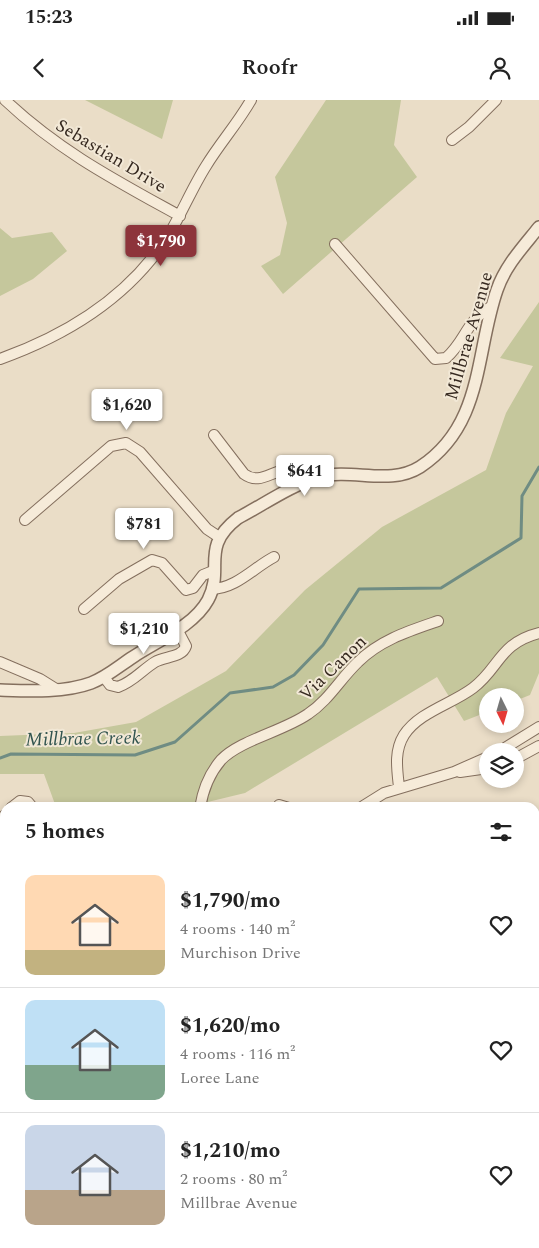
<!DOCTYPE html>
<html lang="en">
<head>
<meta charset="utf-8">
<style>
  body { margin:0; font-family:Spectral,serif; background:#f6f6f6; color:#222; height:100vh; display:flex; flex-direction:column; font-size:19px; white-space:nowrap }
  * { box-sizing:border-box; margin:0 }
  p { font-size:16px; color:#767676 }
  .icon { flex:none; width:28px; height:28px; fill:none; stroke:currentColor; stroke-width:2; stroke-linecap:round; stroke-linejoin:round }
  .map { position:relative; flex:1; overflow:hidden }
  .panel { position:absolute; left:0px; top:702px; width:540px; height:446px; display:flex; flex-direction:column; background:#fff; border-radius:15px 15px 0 0; box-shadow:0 2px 8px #0003 }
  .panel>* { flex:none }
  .needle { width:32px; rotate:175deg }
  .buttons { position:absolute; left:479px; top:588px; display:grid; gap:10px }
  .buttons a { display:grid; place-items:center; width:45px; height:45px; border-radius:50%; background:#fff; box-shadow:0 2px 8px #0003; font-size:25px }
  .price { position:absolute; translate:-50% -42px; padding:0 11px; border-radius:5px; background:#fff; color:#222; font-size:16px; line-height:32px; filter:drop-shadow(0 1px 2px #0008) }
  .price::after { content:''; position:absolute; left:50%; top:30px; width:15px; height:11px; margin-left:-8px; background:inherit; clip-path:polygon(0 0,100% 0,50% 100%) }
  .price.active { background:#8d343b; color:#fff }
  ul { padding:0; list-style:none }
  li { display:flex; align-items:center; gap:15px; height:125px; padding:0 25px }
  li+li { border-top:1px solid #e0e0e0 }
  li span { display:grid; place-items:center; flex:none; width:140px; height:100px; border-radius:10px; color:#555 }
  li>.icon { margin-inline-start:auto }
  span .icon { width:60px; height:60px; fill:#fffc; stroke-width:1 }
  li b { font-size:21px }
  h2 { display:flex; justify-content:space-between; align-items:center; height:60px; padding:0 25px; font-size:21px }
  .status { display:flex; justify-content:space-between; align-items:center; height:35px; padding:0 25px; background:#fff; direction:ltr }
  .status svg { height:14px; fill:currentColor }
  header { display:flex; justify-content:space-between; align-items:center; height:65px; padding:0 25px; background:#fff; font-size:22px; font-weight:600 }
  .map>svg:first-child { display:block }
</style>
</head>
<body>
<div class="status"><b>15:23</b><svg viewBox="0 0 49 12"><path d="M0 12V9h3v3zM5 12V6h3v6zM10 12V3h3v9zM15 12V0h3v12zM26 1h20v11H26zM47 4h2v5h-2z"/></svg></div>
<header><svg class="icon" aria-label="back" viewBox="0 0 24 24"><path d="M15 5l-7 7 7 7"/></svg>Roofr<svg class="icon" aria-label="person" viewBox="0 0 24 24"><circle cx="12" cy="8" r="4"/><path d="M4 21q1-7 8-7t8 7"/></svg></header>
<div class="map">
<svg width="539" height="1148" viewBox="0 0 539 1148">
  <rect width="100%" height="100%" fill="#eaddc7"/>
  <path fill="#c5c79c" d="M85,0H173L162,39Z
    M326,0H401L394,45L417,77L283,194L261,166L280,155L287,123L275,77Z
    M0,128L12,138L52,132L67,151L33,179L0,196Z
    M539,202V573L530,595L515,601V596H488L487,612L464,621L437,577L245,693L187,707H56L44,674H0V636L74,633L136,622L226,571L305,490L382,427L486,370L506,313L533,266L500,258Z
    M320,1144H425L427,1148H324Z"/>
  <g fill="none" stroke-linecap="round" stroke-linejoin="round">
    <path stroke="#6f8c83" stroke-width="3" d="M0,658L11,654L135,655L175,642L230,593L273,587L294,575L323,545L359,489L441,488L521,438L522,396L539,367"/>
    <g stroke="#846f5e" stroke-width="12">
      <path id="minor" d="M5,0C59,51 115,80 180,116
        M452,40L469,27L496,0
        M335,144L435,259L446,258C467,239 464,223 492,206
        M0,259C67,235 129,197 168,136C182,113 192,88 206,66C220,43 238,23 251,0
        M214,335L244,374C259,385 270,372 285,370C295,370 304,371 314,371L319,377
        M25,420L111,346L126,343L140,352L207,429L219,437
        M212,489C237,488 253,468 274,457
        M84,509L119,479L152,460L162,463L186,490L193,488L203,475L213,471
        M0,562L40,579L56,589
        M104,577L110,585L118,587C133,582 142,570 155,562C165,556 182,558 186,546L177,529
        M500,651L539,627
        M515,659L539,646
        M460,672L488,668
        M399,687C397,669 394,651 404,635C419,612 452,604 473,588C499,569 499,543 539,533
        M279,705L289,708
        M11,708L20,701L28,702L33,708
        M200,708C203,689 209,674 221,660C240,640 284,631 308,614C329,600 340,579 358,562C380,540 409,531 438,521
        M360,708L384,693L454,672L488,657
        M0,720L5,715
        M0,738L5,736
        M535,857L539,860
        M535,873L539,875
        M0,890L5,897
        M535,1016L539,1019
        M216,1144L220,1148
        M241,1144L245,1148
        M499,1144L500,1148
        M513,1144L514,1148"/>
    </g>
    <g stroke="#846f5e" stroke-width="14">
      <path id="tertiary" d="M0,590C28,591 64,593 91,583C107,577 119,566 133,557C157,541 194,526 208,500C225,468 199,448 238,418C263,405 291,385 319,377C352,368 390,386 420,367C484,325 475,253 497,190C505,166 523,147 539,127
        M535,773L539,771
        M0,865L5,861"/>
    </g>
    <use href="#minor" stroke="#f6ebd9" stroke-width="10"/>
    <use href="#tertiary" stroke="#f6ebd9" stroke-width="11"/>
  </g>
  <g text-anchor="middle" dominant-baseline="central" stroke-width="4" stroke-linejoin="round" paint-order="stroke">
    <g font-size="18" fill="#362920" stroke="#f2e8d6">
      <text transform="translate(111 56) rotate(31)">Sebastian Drive</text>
      <text transform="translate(469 236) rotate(-74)">Millbrae Avenue</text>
      <text transform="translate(333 568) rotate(-44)">Via Canon</text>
    </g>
    <g font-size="19" font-style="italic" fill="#31544f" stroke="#f2e8d6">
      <text transform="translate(83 639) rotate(-1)">Millbrae Creek</text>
    </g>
  </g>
</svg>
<div class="buttons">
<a><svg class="needle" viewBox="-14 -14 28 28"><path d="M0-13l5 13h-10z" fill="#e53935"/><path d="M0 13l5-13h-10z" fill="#767676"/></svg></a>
<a><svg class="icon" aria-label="layers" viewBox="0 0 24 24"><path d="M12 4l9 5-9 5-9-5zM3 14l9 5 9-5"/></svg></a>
</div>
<b class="price active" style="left:161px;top:167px">$1,790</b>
<b class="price" style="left:127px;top:331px">$1,620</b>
<b class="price" style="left:305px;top:397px">$641</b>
<b class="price" style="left:144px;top:450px">$781</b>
<b class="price" style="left:144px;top:555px">$1,210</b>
<section class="panel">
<h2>5 homes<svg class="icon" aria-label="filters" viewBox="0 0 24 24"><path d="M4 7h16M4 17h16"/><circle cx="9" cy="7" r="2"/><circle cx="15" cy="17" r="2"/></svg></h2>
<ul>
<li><span style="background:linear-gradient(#ffd9b3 75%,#c2b280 0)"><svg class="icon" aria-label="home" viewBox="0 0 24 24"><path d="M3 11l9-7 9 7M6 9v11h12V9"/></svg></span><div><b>$1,790/mo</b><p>4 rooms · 140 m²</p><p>Murchison Drive</p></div><svg class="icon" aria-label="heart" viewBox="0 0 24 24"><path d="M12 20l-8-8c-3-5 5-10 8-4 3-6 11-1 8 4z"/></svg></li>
<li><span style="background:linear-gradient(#bfe0f5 65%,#7fa58c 0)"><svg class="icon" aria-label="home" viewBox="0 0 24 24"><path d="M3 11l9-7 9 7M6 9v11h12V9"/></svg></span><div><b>$1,620/mo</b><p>4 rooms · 116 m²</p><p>Loree Lane</p></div><svg class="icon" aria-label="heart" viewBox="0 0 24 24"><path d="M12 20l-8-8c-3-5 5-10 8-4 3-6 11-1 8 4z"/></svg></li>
<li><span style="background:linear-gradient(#c9d6e8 65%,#b9a48a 0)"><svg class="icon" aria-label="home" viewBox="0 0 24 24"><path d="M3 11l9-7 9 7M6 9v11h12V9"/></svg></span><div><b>$1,210/mo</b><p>2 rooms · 80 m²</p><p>Millbrae Avenue</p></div><svg class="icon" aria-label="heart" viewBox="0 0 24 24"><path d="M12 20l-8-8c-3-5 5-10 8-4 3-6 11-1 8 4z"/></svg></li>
</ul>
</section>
</div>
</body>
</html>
